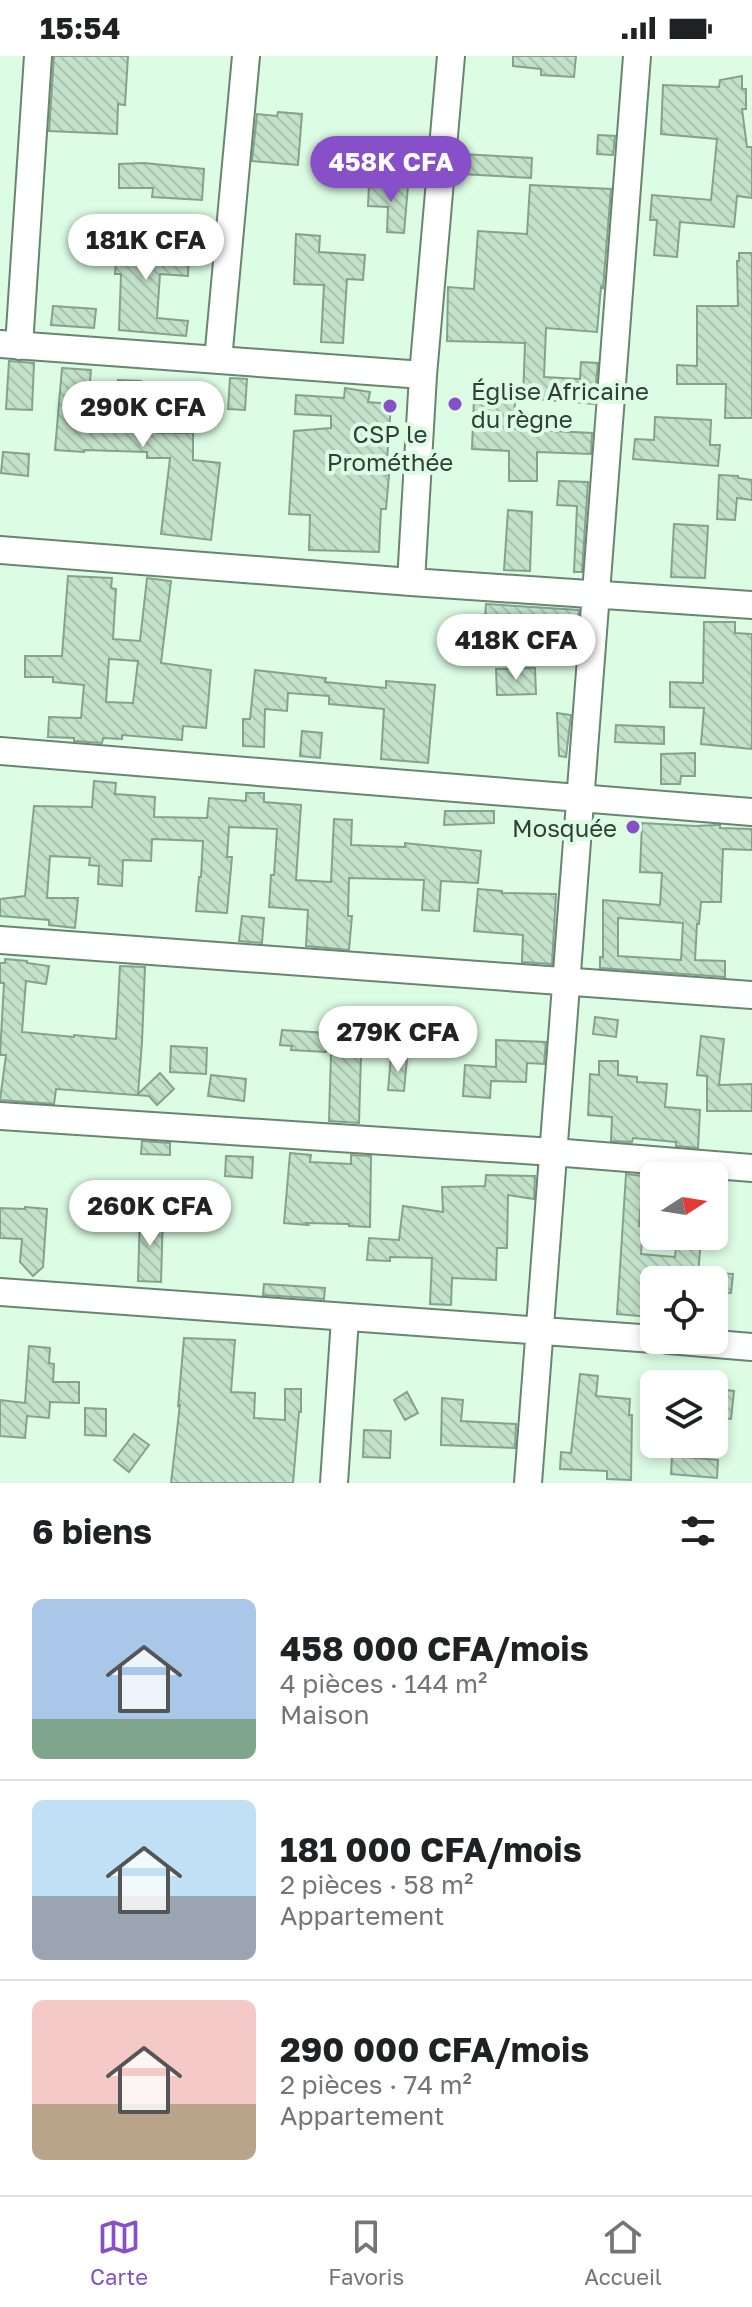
<!DOCTYPE html>
<html lang="fr">
<head>
<meta charset="utf-8">
<style>
  body { margin:0; font-family:"Golos Text",sans-serif; background:#f6f6f6; color:#202124; height:100vh; display:flex; flex-direction:column; font-size:30px; white-space:nowrap }
  * { box-sizing:border-box; margin:0 }
  p { font-size:26px; color:#757577 }
  .icon { flex:none; width:44px; height:44px; fill:none; stroke:currentColor; stroke-width:2; stroke-linecap:round; stroke-linejoin:round }
  .map { position:relative; height:1427px; overflow:hidden }
  .details { display:flex; flex-direction:column; background:#fff; flex:1 }
  .details>* { flex:none }
  .needle { width:52px; rotate:78deg }
  .controls { position:absolute; left:640px; top:1106px; display:grid; gap:16px }
  .controls a { display:grid; place-items:center; width:88px; height:88px; border-radius:12px; background:#fff; box-shadow:0 4px 12px #0003; font-size:40px }
  .price { position:absolute; translate:-50% -68px; padding:0 18px; border-radius:28px; background:#fff; color:#222; font-size:26px; line-height:52px; filter:drop-shadow(0 2px 4px #0008) }
  .price::after { content:''; position:absolute; left:50%; top:48px; width:24px; height:18px; margin-left:-12px; background:inherit; clip-path:polygon(0 0,100% 0,50% 100%) }
  .price.on { background:#8850c8; color:#fff }
  ul { padding:0; list-style:none }
  li { display:flex; align-items:center; gap:24px; height:200px; padding:0 32px }
  li+li { border-top:2px solid #e0e0e0 }
  li span { display:grid; place-items:center; flex:none; width:224px; height:160px; border-radius:12px; color:#555 }
  li>.icon { margin-inline-start:auto }
  span .icon { width:96px; height:96px; fill:#fffc; stroke-width:1 }
  li b { font-size:34px }
  h2 { display:flex; justify-content:space-between; align-items:center; height:96px; padding:0 32px; font-size:34px }
  .status { display:flex; justify-content:space-between; align-items:center; height:56px; padding:0 40px; background:#fff; direction:ltr }
  .status svg { height:22px; fill:currentColor }
  .tabs { display:flex; justify-content:space-around; align-items:center; height:112px; border-top:2px solid #e0e0e0; background:#fff; font-size:22px; color:#757577 }
  .tabs a { display:grid; justify-items:center; gap:4px }
  .tabs .on { color:#8850c8 }
  .map>svg:first-child { display:block }
</style>
</head>
<body>
<div class="status"><b>15:54</b><svg viewBox="0 0 49 12"><path d="M0 12V9h3v3zM5 12V6h3v6zM10 12V3h3v9zM15 12V0h3v12zM26 1h20v11H26zM47 4h2v5h-2z"/></svg></div>
<div class="map">
<svg width="752" height="1427" viewBox="0 0 752 1427">
  <defs>
    <pattern id="building-back-hatch" width="6" height="6" patternUnits="userSpaceOnUse" patternTransform="scale(2)"><rect width="6" height="6" fill="#c3e2ca"/><path d="M-1 5l2 2M0 0l6 6M5-1l2 2" fill="none" stroke="#a8c3ae"/></pattern>
  </defs>
  <rect width="100%" height="100%" fill="#dcfce3"/>
  <path fill="url(#building-back-hatch)" stroke="#85a28c" stroke-width="2" fill-rule="evenodd" d="M54,0H128L125,49L118,48L117,78L49,75Z
    M513,0H576L574,21L541,19V13L513,10Z
    M742,20V33H746V53H742L747,91H752V142L737,140L734,171L680,166L677,201L654,199L657,164H650L652,139L711,144L717,83L661,78L663,29L719,31L720,24Z
    M278,56L302,58L298,109L252,105L257,58L277,60Z
    M598,79L615,80L613,99L597,98Z
    M463,98L532,102L531,122L462,118Z
    M144,107L204,113L202,144L152,141L153,132H119V108Z
    M369,128L408,130L404,177L387,176L388,151L368,150Z
    M530,129L611,133L604,220L603,232L601,231L597,276L546,272L544,321L580,323L581,306L598,307L594,348L523,342L525,287L447,285L448,231L474,233L478,175L527,178Z
    M119,165L141,167L139,191L189,194L188,220L160,218L157,262L188,265L186,280L119,274L121,218H115Z
    M296,178L320,180L319,196L365,199L363,224L347,223L343,287L321,286L324,229L294,228Z
    M739,197H752V362H725L726,328H677V309L697,310V250H738L737,205H739Z
    M53,250L96,253L94,272L51,269Z
    M9,305L34,307L32,354L6,353Z
    M62,312L91,314L86,369L117,371L118,324L141,325V330L164,333L162,349L142,348L141,357L160,362L158,377H193V404L220,407L211,484L161,478L170,402H147V396L84,394V396L55,394Z
    M230,322L247,323L245,354L228,353Z
    M345,332L370,336L368,346L391,348L386,419H389L386,453H381L379,496L309,494L310,459L289,458L294,375L331,372V360L295,358L296,339L344,342Z
    M474,341L493,342L492,345L515,346L514,373L592,377L591,398L537,396V425H509V395L472,393Z
    M655,361L711,364L710,389H720L718,410L633,403L635,383L654,384Z
    M3,396L29,398L28,420L1,417Z
    M719,419L738,420V422L752,424V444L737,442L735,464L717,463Z
    M559,425L588,426L582,516H574L577,450L557,449Z
    M508,454L532,456L530,515L504,514Z
    M674,468L708,470L705,522L671,521Z
    M68,520L112,522L111,532L116,533L113,583L140,585L147,522L171,525L161,607L211,614L206,672L183,670L182,684L122,679V683L103,682L102,687L74,685V682L48,681L49,661L81,662L84,629L53,626V621H25V600H62ZM109,603L138,605L133,647L106,646Z
    M486,548L579,554L577,580L484,575Z
    M704,566H735V577L752,578V693L701,688L704,652L670,651V626L703,627Z
    M470,578L490,579L489,604L469,603Z
    M535,612L536,638L497,639L496,613Z
    M255,614L326,622L325,626L386,632V625L435,629L428,707L381,703L384,653L329,648V640L288,637L287,655L265,653L264,691L243,690V663H250Z
    M557,657L571,659L566,701L559,700Z
    M616,669L664,671V688L615,686Z
    M302,675L322,677L320,702L300,700Z
    M695,697V720H681L680,728H661V698Z
    M94,725L116,727L115,738L155,741L154,761L207,762L209,742L246,745V737H264V746L301,749L296,824L331,826L334,763L352,764L351,789L405,791V787L481,795L478,827L441,825L439,855L422,854L424,824L349,822L348,860H352L349,894L306,890L308,854L269,851L271,819H274L277,773L229,771L227,801H232L227,857L196,855L199,821H201L203,785L152,783L151,805L123,804L122,830L98,828L99,810L89,809L90,802L50,800L47,842H78L75,872L49,869V864L0,860V843L25,840L34,750L92,751Z
    M445,755H494V767L444,769Z
    M642,767L695,770L717,769H720V772L752,773V794L723,793L721,846H701L699,868H697L695,904L725,905V921L600,912V901H603V844L660,849L662,817L640,816ZM618,862L683,867L681,904L618,900Z
    M478,833L502,835V837L556,838L552,908L522,906L523,879L474,875Z
    M242,860L264,862L262,887L239,885Z
    M5,903L27,905V907L49,910L46,928L26,925L22,976L74,981V979L116,983L120,910L145,911L142,986L138,1038L160,1017L174,1033L157,1049L149,1040L56,1033L54,1048L0,1044L6,999H0L4,927H0V907H5Z
    M595,961L618,964L616,981L593,978Z
    M282,974L327,977L326,996L291,994L292,990L280,989Z
    M701,980L724,983L719,1029L752,1028V1055H707V1020L697,1019Z
    M496,984L546,986L544,1008L527,1007L526,1026L491,1025L490,1042L463,1040L465,1009L496,1011Z
    M171,990L207,992L206,1018L170,1016Z
    M331,998L361,1000L359,1067L329,1065Z
    M391,1001L407,1002L404,1035L388,1034Z
    M599,1005H618V1019L637,1021V1026L667,1028L665,1051L700,1054L698,1092L676,1090V1086L633,1082L632,1086L611,1085L612,1061L588,1059L590,1018L599,1019Z
    M211,1019L246,1023L244,1045L208,1040Z
    M142,1085L170,1087V1099L141,1098Z
    M290,1097L311,1099L310,1106L351,1108V1099L371,1100L370,1171L349,1170V1168L306,1167L308,1169L284,1167Z
    M226,1100L253,1101L252,1122L225,1120Z
    M626,1118L643,1120L639,1170H643L641,1198L675,1201L677,1180H701L698,1221L653,1217L650,1261L617,1258Z
    M486,1119L535,1120L534,1143L508,1139L507,1192H497L496,1224L452,1222L451,1249L430,1248L432,1202L390,1201V1205L367,1204L369,1182L399,1184L403,1150L443,1156L442,1131L485,1130Z
    M25,1151L47,1153L43,1211L33,1220L20,1206L22,1183L0,1182V1152L25,1153Z
    M140,1157L163,1158L161,1226L138,1225Z
    M714,1217L733,1218L731,1237L714,1236Z
    M264,1228L325,1232L324,1243L263,1239Z
    M184,1282L235,1284L231,1336L255,1337L254,1362L285,1364V1333H301V1356H299L293,1427H171L180,1348L178,1351Z
    M29,1290L50,1292L49,1307L54,1308L53,1326H79V1347L50,1346L49,1362L27,1360L25,1382L0,1380V1344L25,1347Z
    M580,1318L598,1320L596,1340L630,1343L629,1359H632L631,1424L607,1423V1415L560,1413L561,1396L571,1397Z
    M714,1333L734,1335L731,1363L714,1361Z
    M407,1336L418,1357L405,1364L394,1344Z
    M442,1342L463,1344L461,1365L516,1368L515,1392L441,1389Z
    M85,1352L106,1353V1380L85,1379Z
    M364,1374L391,1375L390,1402L363,1401Z
    M134,1378L149,1389L129,1416L114,1404Z
    M672,1400L718,1404L717,1422L671,1418Z"/>
  <g fill="none" stroke-linecap="round" stroke-linejoin="round">
    <g stroke="#698570" stroke-width="30">
      <path id="minor" d="M0,288L423,319
        M19,290L38,0
        M218,304L246,0
        M0,494L411,526L752,549
        M411,526L423,319L451,0
        M0,695L752,756
        M0,884L752,939
        M0,1060L553,1096L752,1112
        M0,1236L654,1283
        M668,1284L752,1291
        M334,1427L345,1262
        M528,1427L637,0"/>
    </g>
    <use href="#minor" stroke="#fff" stroke-width="26"/>
  </g>
  <g fill="#8850c8" stroke="#dcfce3" stroke-width="3">
    <circle cx="455" cy="348" r="8"/>
    <circle cx="390" cy="350" r="8"/>
    <circle cx="633" cy="771" r="8"/>
  </g>
  <g text-anchor="middle" dominant-baseline="central" stroke-width="8" stroke-linejoin="round" paint-order="stroke">
    <g font-size="24" fill="#313e34" stroke="#dcfce3" text-anchor="start">
      <text x="471" y="334">Église Africaine<tspan x="471" dy="28">du règne</tspan></text>
      <text x="390" y="377" text-anchor="middle">CSP le<tspan x="390" dy="28">Prométhée</tspan></text>
      <text x="617" y="771" text-anchor="end">Mosquée</text>
    </g>
  </g>
</svg>
<div class="controls">
<a><svg class="needle" viewBox="-14 -14 28 28"><path d="M0-13l5 13h-10z" fill="#e53935"/><path d="M0 13l5-13h-10z" fill="#757577"/></svg></a>
<a><svg class="icon" aria-label="locate" viewBox="0 0 24 24"><circle cx="12" cy="12" r="6"/><path d="M12 2v4M12 18v4M2 12h4M18 12h4"/></svg></a>
<a><svg class="icon" aria-label="layers" viewBox="0 0 24 24"><path d="M12 4l9 5-9 5-9-5zM3 14l9 5 9-5"/></svg></a>
</div>
<b class="price on" style="left:391px;top:148px">458K CFA</b>
<b class="price" style="left:146px;top:226px">181K CFA</b>
<b class="price" style="left:143px;top:393px">290K CFA</b>
<b class="price" style="left:516px;top:626px">418K CFA</b>
<b class="price" style="left:398px;top:1018px">279K CFA</b>
<b class="price" style="left:150px;top:1192px">260K CFA</b>
</div>
<section class="details">
<h2>6 biens<svg class="icon" aria-label="filters" viewBox="0 0 24 24"><path d="M4 7h16M4 17h16"/><circle cx="9" cy="7" r="2"/><circle cx="15" cy="17" r="2"/></svg></h2>
<ul>
<li><span style="background:linear-gradient(#a9c7e8 75%,#7fa58c 0)"><svg class="icon" aria-label="home" viewBox="0 0 24 24"><path d="M3 11l9-7 9 7M6 9v11h12V9"/></svg></span><div><b>458 000 CFA/mois</b><p>4 pièces · 144 m²</p><p>Maison</p></div></li>
<li><span style="background:linear-gradient(#bfe0f5 60%,#9aa5b1 0)"><svg class="icon" aria-label="home" viewBox="0 0 24 24"><path d="M3 11l9-7 9 7M6 9v11h12V9"/></svg></span><div><b>181 000 CFA/mois</b><p>2 pièces · 58 m²</p><p>Appartement</p></div></li>
<li><span style="background:linear-gradient(#f6c9c9 65%,#b9a48a 0)"><svg class="icon" aria-label="home" viewBox="0 0 24 24"><path d="M3 11l9-7 9 7M6 9v11h12V9"/></svg></span><div><b>290 000 CFA/mois</b><p>2 pièces · 74 m²</p><p>Appartement</p></div></li>
</ul>
</section>
<nav class="tabs">
<a class="on"><svg class="icon" aria-label="map" viewBox="0 0 24 24"><path d="M3 6l6-2 6 2 6-2v14l-6 2-6-2-6 2zM9 4v14M15 6v14"/></svg>Carte</a>
<a><svg class="icon" aria-label="saved" viewBox="0 0 24 24"><path d="M7 4h10v16l-5-4-5 4z"/></svg>Favoris</a>
<a><svg class="icon" aria-label="home" viewBox="0 0 24 24"><path d="M3 11l9-7 9 7M6 9v11h12V9"/></svg>Accueil</a>
</nav>
</body>
</html>
